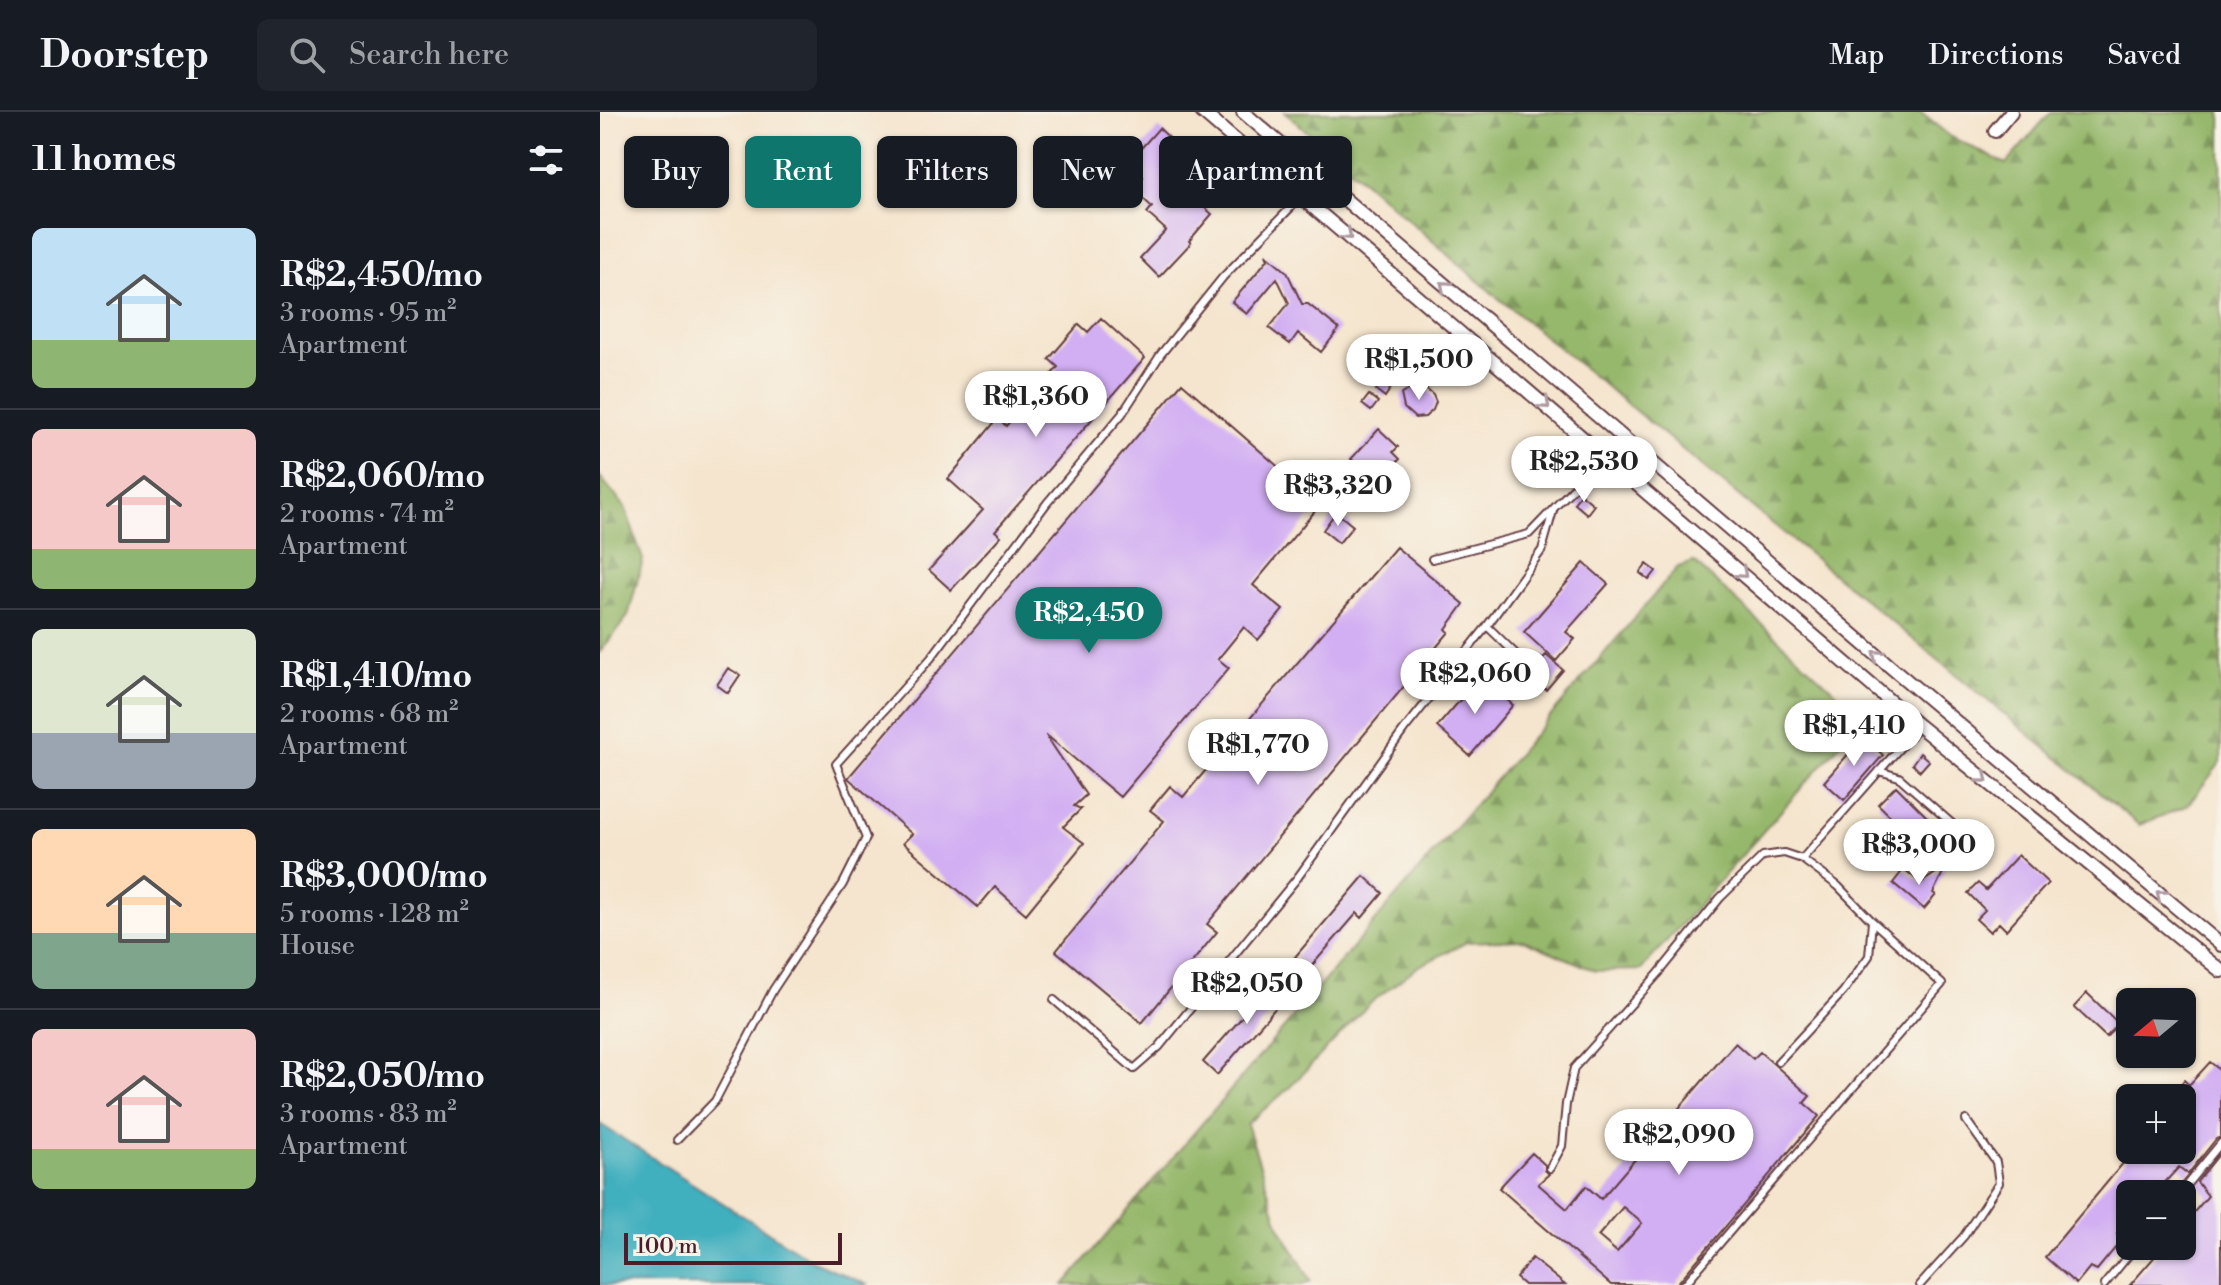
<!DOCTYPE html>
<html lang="en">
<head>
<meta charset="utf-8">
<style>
  body { margin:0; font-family:"Libre Bodoni",serif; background:#20242c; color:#f1f3f6; height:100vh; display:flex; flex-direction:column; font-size:30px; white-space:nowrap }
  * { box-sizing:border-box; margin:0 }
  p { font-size:26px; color:#9ea1a6 }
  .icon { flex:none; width:44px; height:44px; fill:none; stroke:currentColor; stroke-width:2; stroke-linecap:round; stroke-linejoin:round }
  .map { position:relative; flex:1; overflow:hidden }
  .panel { display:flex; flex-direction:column; background:#171b24; width:600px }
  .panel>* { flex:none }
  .guide { position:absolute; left:24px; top:24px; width:760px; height:72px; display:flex; gap:16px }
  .needle { width:52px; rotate:251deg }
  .controls { position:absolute; left:1516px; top:876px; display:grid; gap:16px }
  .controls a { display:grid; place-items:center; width:80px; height:80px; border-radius:12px; background:#171b24; box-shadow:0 2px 6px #0004; font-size:40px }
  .scale { position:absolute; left:24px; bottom:20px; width:218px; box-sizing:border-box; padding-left:8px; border:4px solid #4a1f2b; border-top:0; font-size:22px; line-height:28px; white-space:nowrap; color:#4a1f2b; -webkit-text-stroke:6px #f7f3e8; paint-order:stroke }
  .price { position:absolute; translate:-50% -68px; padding:0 18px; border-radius:28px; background:#fff; color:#222; font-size:26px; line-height:52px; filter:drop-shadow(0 2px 4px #0008) }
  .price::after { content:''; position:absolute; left:50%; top:48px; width:24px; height:18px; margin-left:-12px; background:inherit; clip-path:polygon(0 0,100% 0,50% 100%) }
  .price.active { background:#0f766e; color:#fff }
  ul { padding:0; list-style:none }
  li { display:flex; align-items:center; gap:24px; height:200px; padding:0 32px }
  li+li { border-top:2px solid #363941 }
  li span { display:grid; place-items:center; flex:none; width:224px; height:160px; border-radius:12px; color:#555 }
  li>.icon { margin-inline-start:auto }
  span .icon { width:96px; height:96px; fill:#fffc; stroke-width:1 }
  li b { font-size:34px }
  h2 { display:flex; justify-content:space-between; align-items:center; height:96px; padding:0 32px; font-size:34px }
  .tag { padding:0 28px; border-radius:12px; background:#171b24; box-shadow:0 2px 6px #0004; font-size:28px; line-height:72px }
  .tag.active { background:#0f766e; color:#fff }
  header { display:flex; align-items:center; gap:48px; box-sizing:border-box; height:112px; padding:0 40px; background:#171b24; border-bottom:2px solid #363941 }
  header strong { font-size:38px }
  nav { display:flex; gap:44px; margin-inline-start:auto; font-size:28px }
  .search { width:560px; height:72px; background:#20242c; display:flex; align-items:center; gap:20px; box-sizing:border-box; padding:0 28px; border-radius:12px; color:#9ea1a6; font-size:30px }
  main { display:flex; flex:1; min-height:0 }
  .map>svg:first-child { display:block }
</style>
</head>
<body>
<header>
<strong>Doorstep</strong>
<div class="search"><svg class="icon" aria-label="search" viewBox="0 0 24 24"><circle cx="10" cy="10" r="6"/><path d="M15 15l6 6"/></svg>Search here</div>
<nav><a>Map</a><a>Directions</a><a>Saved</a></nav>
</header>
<main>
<section class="panel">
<h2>11 homes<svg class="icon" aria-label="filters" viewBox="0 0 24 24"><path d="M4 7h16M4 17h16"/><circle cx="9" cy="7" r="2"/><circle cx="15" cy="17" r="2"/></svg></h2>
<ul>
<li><span style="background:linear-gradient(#bfe0f5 70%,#8fb573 0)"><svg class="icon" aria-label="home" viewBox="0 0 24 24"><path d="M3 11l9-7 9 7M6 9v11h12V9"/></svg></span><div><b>R$2,450/mo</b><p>3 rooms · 95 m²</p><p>Apartment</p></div></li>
<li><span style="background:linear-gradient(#f6c9c9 75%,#8fb573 0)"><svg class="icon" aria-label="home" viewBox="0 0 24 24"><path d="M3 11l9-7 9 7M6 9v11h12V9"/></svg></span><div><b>R$2,060/mo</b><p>2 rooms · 74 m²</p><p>Apartment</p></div></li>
<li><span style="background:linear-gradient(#dfe7d0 65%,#9aa5b1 0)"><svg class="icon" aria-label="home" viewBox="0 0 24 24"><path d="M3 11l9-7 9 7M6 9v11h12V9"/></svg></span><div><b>R$1,410/mo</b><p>2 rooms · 68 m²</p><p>Apartment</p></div></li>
<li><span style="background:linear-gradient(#ffd9b3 65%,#7fa58c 0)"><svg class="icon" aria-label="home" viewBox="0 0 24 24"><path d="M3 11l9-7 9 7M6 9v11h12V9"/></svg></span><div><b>R$3,000/mo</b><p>5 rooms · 128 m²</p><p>House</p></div></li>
<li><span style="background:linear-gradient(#f6c9c9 75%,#8fb573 0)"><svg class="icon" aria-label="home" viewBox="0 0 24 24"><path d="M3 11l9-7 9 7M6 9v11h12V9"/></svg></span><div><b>R$2,050/mo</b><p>3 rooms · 83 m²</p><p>Apartment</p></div></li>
</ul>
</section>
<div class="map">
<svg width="1621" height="1173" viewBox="0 0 1621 1173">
  <defs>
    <pattern id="forest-firs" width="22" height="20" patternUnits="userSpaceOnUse" patternTransform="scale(2)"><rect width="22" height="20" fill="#96b86c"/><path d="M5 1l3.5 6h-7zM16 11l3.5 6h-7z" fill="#7c9559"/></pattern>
  </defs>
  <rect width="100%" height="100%" fill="#f7f3e8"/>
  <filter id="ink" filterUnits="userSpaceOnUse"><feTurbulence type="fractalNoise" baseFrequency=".0125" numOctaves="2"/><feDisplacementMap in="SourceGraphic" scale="16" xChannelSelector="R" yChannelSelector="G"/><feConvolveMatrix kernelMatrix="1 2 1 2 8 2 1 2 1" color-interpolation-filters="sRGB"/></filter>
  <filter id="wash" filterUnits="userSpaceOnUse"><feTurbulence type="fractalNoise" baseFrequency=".006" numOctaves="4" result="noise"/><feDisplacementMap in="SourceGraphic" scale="32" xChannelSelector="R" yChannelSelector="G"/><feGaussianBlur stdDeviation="1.8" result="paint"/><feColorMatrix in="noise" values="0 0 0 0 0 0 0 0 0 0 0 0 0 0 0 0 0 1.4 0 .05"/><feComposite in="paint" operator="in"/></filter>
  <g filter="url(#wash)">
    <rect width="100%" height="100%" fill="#f5e5ce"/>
    <path fill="url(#forest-firs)" stroke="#706c4c" stroke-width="2" d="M685,0H1320L1351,25L1406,52L1451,0H1621V650L1587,694L1539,713L891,180Z
      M0,365L25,395L43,448L28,504L0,540Z
      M1094,450L1256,599L1249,622L1041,858L996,859L923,828L867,830L817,855L769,892L689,976L647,1012L679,1113L711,1169L702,1173H464L1078,455Z"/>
    <path fill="#41afbe" stroke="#466774" stroke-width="2" d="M0,1012L213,1149L268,1173H0Z"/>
    <g id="blocks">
      <path fill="#d2aef3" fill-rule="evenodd" d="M559,16L583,39L566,62L612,102L589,129L591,131L559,165L540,146L566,118L547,101L552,95L532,76L543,65L528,51Z
        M666,142L687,160L702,192H708L739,217L721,240L698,221L690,232L669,216L689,191L677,166L647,202L632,190L668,147Z
        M501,206L545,246L395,419L401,424L351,478L329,458L383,398L348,367L398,306L406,314L458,255L449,247L479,212L488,220Z
        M783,268L792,274L785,285L776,278Z
        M582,271L721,392L653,473L683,498L658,528L644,515L618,547L629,556L520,685L445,622L486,683L474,694L481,697L463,715L484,731L426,802L395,775L378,795L303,731L312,722L248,666Z
        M814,275L825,276L833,283L836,290L833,298L825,305L815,306L804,296L801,282Z
        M769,283L778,290L771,299L762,292Z
        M779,317L798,335L793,340L800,347L780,369L751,347Z
        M981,382L994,393L987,402L974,391Z
        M736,400L753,414L739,431L723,418Z
        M796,435L864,492L846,517L849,520L607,812L617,820L542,911L456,839L564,709L550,698L570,674L583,685Z
        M984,451L1008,472L966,520L975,527L956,549L924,520Z
        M1047,452L1056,459L1049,468L1040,461Z
        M946,543L963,558L946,578L929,562Z
        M128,556L140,563L128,581L117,573Z
        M880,565L913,593L870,644L837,615Z
        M1263,625L1283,643L1244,688L1224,670Z
        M1320,641L1329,649L1320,659L1312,652Z
        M1296,674L1352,730L1335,748L1278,692Z
        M1418,743L1448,771L1406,818L1399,811L1390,820L1376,807L1385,798L1368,781L1378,771L1386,778Z
        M1346,754L1333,781L1336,783L1324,797L1293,771L1304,757L1321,771Z
        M764,764L783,781L762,806L757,801L709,857L695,845Z
        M677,865L691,878L617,963L603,950Z
        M1487,881L1519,912L1506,925L1474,895Z
        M1135,931L1153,947L1160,940L1210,984L1204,991L1219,1004L1076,1173H1011L899,1076L932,1041L945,1053V1058L949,1062L938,1072L967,1097L986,1074L1001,1087ZM1023,1095L1042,1111L1017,1140L998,1124Z
        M1610,950L1621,959V1025L1616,1027L1588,1062L1579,1055L1554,1082H1530V1108L1517,1122L1521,1129L1497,1158L1490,1155L1476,1172L1445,1145L1534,1038H1582V986H1569L1584,968L1589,973Z
        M1621,1040V1173H1530L1564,1134H1582V1114L1608,1084L1597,1070Z
        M932,1146L965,1173H924L916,1166Z"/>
    </g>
  </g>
  <g filter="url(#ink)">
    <use href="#blocks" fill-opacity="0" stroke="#643d43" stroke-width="2"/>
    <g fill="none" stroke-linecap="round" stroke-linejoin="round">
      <g stroke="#643d43" stroke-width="10">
        <path id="lane" d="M832,447L929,422L1005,343
          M887,514L921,547
          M1279,659L1299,665L1357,716
          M454,888L534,957L559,935L698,765L804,618L887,514L942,438L953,399
          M1178,950L1243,880L1269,844L1272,809L1238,774L1202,747L1319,614
          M77,1028L115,989L173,878L243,772L266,726L236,652L331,546L447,391L522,302L561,242L623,165L702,84
          M950,1056L962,1034L966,992L974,956L1059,861L1120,786L1163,744L1184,741L1202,747
          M1579,1082L1621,1031
          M1084,1173L1342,872L1272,809
          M1320,1173L1364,1124L1399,1071L1396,1050L1366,1008
          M1504,1173L1536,1134"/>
      </g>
      <g stroke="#643d43" stroke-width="16">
        <path id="street" d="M602,0L1319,614L1621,859
          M643,0L1292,556L1621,833
          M1395,19L1411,0"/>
      </g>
      <use href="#lane" stroke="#fff" stroke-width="6"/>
      <use href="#street" stroke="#fff" stroke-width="12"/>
    </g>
    <defs><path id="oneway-chevron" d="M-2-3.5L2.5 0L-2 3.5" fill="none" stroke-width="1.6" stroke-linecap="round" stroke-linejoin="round" transform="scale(2)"/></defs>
    <g stroke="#ae9aa0">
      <use href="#oneway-chevron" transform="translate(747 123) rotate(41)"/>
      <use href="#oneway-chevron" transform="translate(845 174) rotate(-139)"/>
      <use href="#oneway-chevron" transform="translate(945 292) rotate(41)"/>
      <use href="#oneway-chevron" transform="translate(1142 461) rotate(41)"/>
      <use href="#oneway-chevron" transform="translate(1277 543) rotate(-139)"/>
      <use href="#oneway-chevron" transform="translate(1383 666) rotate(39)"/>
      <use href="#oneway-chevron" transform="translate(1561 783) rotate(-140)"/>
    </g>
  </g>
</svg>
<div class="controls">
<a><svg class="needle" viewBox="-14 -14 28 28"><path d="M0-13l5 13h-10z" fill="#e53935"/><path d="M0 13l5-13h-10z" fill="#9ea1a6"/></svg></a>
<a>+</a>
<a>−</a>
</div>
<div class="scale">100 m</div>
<b class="price" style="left:819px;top:290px">R$1,500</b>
<b class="price" style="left:436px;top:327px">R$1,360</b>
<b class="price" style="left:984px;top:392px">R$2,530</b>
<b class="price" style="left:738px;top:416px">R$3,320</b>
<b class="price active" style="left:489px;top:543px">R$2,450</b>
<b class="price" style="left:875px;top:604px">R$2,060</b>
<b class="price" style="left:1254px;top:656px">R$1,410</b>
<b class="price" style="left:658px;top:675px">R$1,770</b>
<b class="price" style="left:1319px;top:775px">R$3,000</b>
<b class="price" style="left:647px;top:914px">R$2,050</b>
<b class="price" style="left:1079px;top:1065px">R$2,090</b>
<div class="guide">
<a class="tag">Buy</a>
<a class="tag active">Rent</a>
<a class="tag">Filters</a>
<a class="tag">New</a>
<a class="tag">Apartment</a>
</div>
</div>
</main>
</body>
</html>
